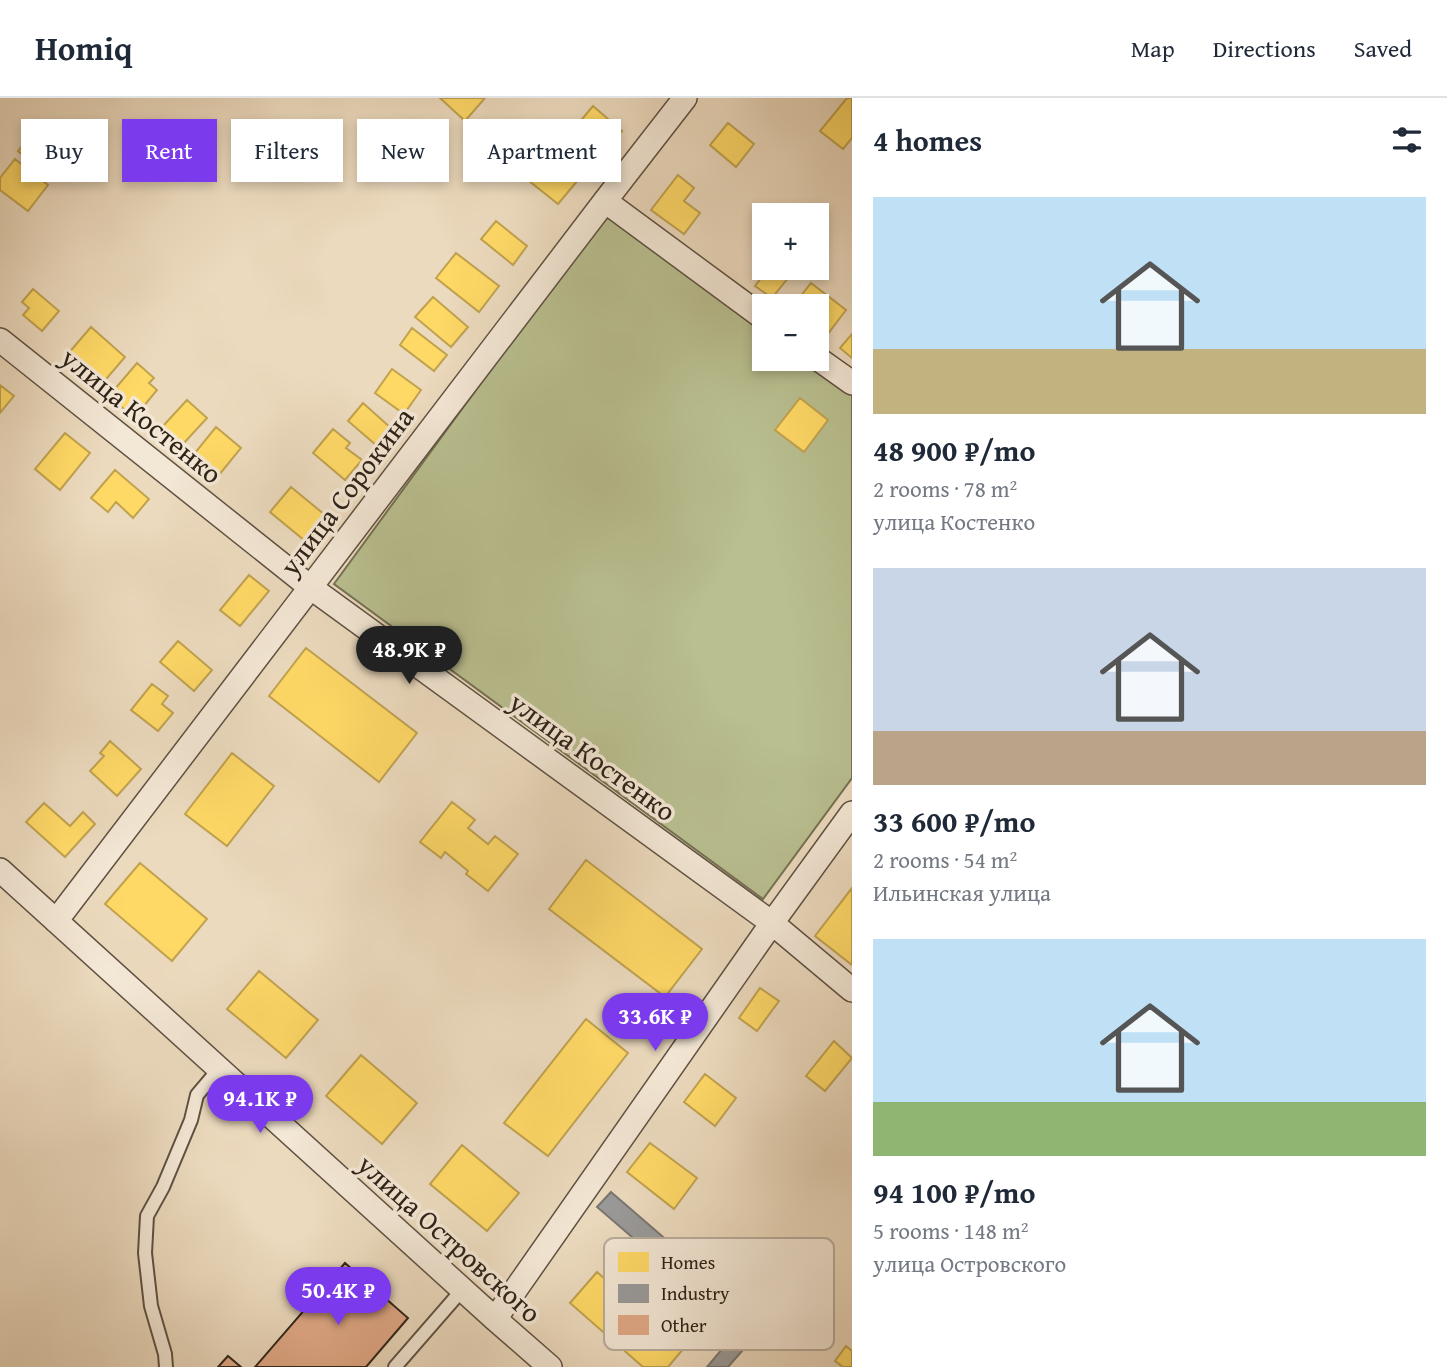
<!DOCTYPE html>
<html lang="en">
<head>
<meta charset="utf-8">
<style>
  body { margin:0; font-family:"Gentium Book Plus",serif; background:#f6f6f7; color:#1f2937; height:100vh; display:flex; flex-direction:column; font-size:26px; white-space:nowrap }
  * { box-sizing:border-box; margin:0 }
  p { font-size:23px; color:#747a83 }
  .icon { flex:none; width:38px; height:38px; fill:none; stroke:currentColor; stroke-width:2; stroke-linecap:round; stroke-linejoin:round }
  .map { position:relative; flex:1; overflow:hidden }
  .side { display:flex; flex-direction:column; background:#fff; width:595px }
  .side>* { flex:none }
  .hud { position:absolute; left:21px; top:21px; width:665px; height:63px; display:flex; gap:14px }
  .tools { position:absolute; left:752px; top:105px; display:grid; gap:14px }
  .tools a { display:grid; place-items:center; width:77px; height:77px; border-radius:0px; background:#fff; box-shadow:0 4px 10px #0003; font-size:35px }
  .price { position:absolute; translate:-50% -60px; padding:0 16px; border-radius:24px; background:#7c3aed; color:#fff; font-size:23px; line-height:46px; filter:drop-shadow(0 2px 4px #0008) }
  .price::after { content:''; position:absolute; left:50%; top:42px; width:21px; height:16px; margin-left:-10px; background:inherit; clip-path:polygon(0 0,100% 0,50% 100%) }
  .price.current { background:#222; color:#fff }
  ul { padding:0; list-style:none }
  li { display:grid; align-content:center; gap:14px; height:371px; padding:0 21px }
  li span { display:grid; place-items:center; height:217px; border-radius:0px; color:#555 }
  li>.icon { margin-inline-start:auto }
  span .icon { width:126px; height:126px; fill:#fffc; stroke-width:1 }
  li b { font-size:30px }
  h2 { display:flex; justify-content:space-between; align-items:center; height:84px; padding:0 21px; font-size:30px }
  .pill { padding:0 24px; border-radius:0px; background:#fff; box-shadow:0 4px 10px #0003; font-size:24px; line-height:63px }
  .pill.current { background:#7c3aed; color:#fff }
  header { display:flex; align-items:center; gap:42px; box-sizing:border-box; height:98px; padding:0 35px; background:#fff; border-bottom:2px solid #e0e1e3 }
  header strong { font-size:33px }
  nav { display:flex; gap:38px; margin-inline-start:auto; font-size:24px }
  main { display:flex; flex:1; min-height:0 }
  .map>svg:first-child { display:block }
</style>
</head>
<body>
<header>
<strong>Homiq</strong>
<nav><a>Map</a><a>Directions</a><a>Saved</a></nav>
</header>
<main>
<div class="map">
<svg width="852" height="1269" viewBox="0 0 852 1269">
  <rect width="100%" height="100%" fill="#ecdabe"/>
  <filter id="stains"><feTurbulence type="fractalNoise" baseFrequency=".00286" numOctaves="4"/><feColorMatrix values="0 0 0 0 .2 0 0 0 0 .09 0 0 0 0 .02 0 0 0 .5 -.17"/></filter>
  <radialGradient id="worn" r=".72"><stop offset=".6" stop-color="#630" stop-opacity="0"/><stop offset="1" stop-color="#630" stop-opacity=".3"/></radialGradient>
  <path fill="#b9bf90" stroke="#747154" stroke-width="2" d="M606,114L765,230V261H806L852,294V680L763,801L334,486Z"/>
  <path fill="#ffd966" stroke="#c0a24f" stroke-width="2" d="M440,0H485L465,23Z
    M847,0H852V40L843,51L820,33Z
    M593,8L622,33L591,69L573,53L578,48L567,39Z
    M44,22L71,44L45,75L18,53Z
    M728,25L754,46L736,69L710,47Z
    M544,53L578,82L558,106L523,78Z
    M15,61L48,87L28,113L0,92V80Z
    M678,77L694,90L684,103L700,115L684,136L651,112Z
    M496,123L527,148L513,167L481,141Z
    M456,155L499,188L479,214L436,180Z
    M769,170H796L772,200L755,188Z
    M811,185L846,212L824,241L817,237V208H793Z
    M33,191L59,213L42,233L23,217L29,210L22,204Z
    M433,199L468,229L451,249L415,219Z
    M91,229L125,259L101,287L67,257Z
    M412,230L447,257L434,273L400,247Z
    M852,236V260L840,250Z
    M137,265L154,280L149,285L157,292L134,320L109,298Z
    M392,271L421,292L404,316L375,295Z
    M0,287L14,298L0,315Z
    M800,300L828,322L804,354L775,332Z
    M187,302L207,320L183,346L163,328Z
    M363,305L391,330L376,347L348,323Z
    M216,329L241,350L219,377L194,356Z
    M333,331L350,345L346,350L362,362L345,382L313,355Z
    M65,335L90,355L60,392L35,371Z
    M115,372L149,401L133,420L116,404L108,414L91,400Z
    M291,389L325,417L304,442L270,414Z
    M249,477L269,493L240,528L220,512Z
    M178,543L212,572L194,593L160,564Z
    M306,550L417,635L379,684L269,598Z
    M152,586L168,598L162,606L173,615L158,633L131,612Z
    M110,643L141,671L117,698L90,673L104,658L100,655Z
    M232,655L274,688L227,748L185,716Z
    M452,704L475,722L468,730L488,746L495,738L518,756L488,793L466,776L468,773L445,754L441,760L420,744Z
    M44,705L70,728L83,714L95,726L65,759L26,724Z
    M586,762L702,851L665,899L549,811Z
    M140,765L207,821L172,863L105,806Z
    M852,790V867L815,838Z
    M259,873L318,922L286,960L227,911Z
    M760,890L779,903L757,933L739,920Z
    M586,921L628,955L548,1058L504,1025Z
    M834,943L852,960L825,993L806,978Z
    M361,957L417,1005L382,1046L326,998Z
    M705,976L736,1000L715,1028L684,1004Z
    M650,1045L697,1080L674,1111L627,1074Z
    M462,1047L519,1095L487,1133L430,1086Z
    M597,1174L684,1250L668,1269H643L570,1205Z
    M846,1248L852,1253V1269H843L835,1263Z"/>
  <path fill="#999" stroke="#797672" stroke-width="2" d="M611,1094L765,1227L728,1269H707L739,1231L597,1109Z"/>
  <path fill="#e1a886" stroke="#2e2318" stroke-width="2" d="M345,1165L408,1220L366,1269H255Z
    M228,1258L241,1269H218Z"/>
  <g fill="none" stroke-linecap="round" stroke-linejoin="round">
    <g stroke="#5e5142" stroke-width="16">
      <path id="lane" d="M166,1269L165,1256L151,1208L145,1155L147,1118L163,1089L191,1022L197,997L219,971
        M395,1269L462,1192"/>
    </g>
    <g stroke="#5e5142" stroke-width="26">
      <path id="street" d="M605,103L765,221
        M0,242L310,489L772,825L852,892
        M817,260L852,285
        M0,772L495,1221L550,1269
        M56,823L605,103L685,0
        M495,1221L772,825L852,715"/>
    </g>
    <use href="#lane" stroke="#f3e7d5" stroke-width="12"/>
    <use href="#street" stroke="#f3e7d5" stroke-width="23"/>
  </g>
  <g text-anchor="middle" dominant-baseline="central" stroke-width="7" stroke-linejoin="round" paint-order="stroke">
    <g font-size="28" fill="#2e2318" stroke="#f3e7d5">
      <text transform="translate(142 317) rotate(39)">улица Костенко</text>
      <text transform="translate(346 393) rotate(-53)">улица Сорокина</text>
      <text transform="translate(593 658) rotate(36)">улица Костенко</text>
      <text transform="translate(450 1140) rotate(42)">улица Островского</text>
    </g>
  </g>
  <rect x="604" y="1140" width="230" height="112" rx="10" fill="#f3e7d5" stroke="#b8ac9c" stroke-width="2"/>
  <rect x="618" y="1154" width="31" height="20" fill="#ffd966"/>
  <rect x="618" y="1186" width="31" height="19" fill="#999"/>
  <rect x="618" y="1217" width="31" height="20" fill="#e1a886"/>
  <g font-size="19" fill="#2e2318">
    <text x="661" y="1171">Homes</text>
    <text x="661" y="1202">Industry</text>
    <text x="661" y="1234">Other</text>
  </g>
  <rect width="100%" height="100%" filter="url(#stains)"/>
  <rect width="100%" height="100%" fill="url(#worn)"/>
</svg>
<div class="tools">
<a>+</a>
<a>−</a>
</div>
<b class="price current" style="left:409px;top:588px">48.9K ₽</b>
<b class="price" style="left:655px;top:955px">33.6K ₽</b>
<b class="price" style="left:260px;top:1037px">94.1K ₽</b>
<b class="price" style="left:338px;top:1229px">50.4K ₽</b>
<div class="hud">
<a class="pill">Buy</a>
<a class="pill current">Rent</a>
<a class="pill">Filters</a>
<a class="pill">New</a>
<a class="pill">Apartment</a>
</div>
</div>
<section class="side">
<h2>4 homes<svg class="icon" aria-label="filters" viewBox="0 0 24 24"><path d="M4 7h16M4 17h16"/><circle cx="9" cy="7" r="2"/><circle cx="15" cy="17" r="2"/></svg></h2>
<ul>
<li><span style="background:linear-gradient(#bfe0f5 70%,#c2b280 0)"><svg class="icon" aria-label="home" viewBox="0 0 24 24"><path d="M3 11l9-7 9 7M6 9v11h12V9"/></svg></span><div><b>48 900 ₽/mo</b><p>2 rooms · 78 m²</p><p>улица Костенко</p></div></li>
<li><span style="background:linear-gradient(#c9d6e8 75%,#b9a48a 0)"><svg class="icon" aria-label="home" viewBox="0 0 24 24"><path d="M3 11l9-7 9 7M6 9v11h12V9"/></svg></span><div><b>33 600 ₽/mo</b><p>2 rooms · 54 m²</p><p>Ильинская улица</p></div></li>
<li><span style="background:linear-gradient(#bfe0f5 75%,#8fb573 0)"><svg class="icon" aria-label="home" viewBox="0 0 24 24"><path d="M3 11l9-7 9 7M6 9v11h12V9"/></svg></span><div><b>94 100 ₽/mo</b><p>5 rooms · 148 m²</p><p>улица Островского</p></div></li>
</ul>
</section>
</main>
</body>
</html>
